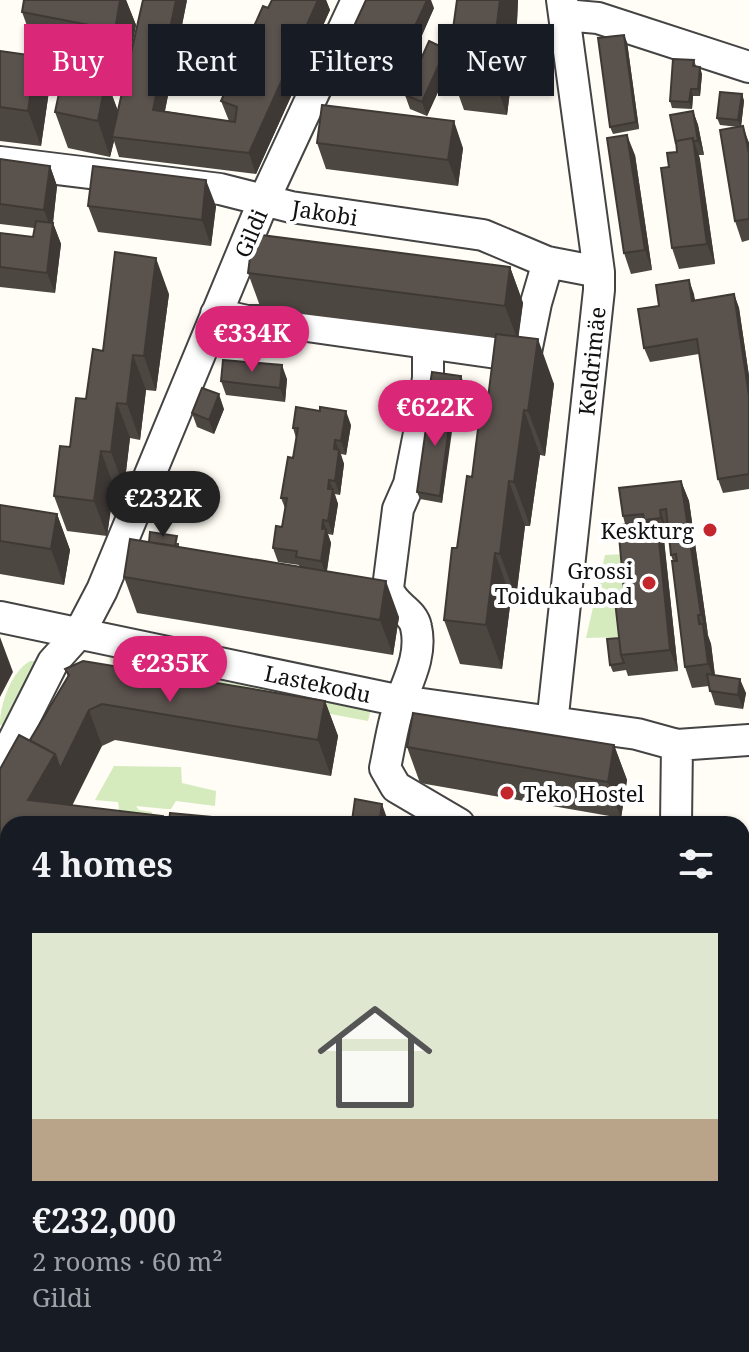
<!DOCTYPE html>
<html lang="en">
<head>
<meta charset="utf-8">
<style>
  body { margin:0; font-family:"Noto Serif",serif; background:#20242c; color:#f1f3f6; height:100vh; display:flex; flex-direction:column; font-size:30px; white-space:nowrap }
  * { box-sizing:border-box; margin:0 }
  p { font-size:26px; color:#9ea1a6 }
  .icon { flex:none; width:44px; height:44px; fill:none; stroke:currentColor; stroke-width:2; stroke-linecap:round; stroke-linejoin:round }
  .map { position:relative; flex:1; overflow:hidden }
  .drawer { position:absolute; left:0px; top:816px; width:750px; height:536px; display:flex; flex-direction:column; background:#171b24; border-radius:24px 24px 0 0; box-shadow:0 2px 6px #0004 }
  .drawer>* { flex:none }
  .guide { position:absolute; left:24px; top:24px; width:702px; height:72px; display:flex; gap:16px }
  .price { position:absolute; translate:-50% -68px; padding:0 18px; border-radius:28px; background:#db2777; color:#fff; font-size:26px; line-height:52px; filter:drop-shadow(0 2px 4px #0008) }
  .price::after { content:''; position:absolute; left:50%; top:48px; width:24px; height:18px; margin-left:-12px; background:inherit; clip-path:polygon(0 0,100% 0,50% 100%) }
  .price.current { background:#222; color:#fff }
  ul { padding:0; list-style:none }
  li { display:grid; align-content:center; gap:16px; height:424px; padding:0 32px }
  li+li { border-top:2px solid #363941 }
  li span { display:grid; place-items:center; height:248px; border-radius:0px; color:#555 }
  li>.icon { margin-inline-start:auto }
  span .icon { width:144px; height:144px; fill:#fffc; stroke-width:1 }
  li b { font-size:34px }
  h2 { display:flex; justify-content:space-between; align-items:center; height:96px; padding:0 32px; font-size:34px }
  .chip { padding:0 28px; border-radius:0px; background:#171b24; box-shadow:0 2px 6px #0004; font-size:28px; line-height:72px }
  .chip.current { background:#db2777; color:#fff }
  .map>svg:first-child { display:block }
</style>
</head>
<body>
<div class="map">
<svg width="749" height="1352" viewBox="0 0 749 1352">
  <rect width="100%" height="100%" fill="#fffdf5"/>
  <path fill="#d5ebbd" d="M626,554L624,637L586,638L605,555Z
    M108,653L118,662L371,709L368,721L116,674Z
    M30,661H35L30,685L7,728L0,725C0,704 11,672 30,661Z
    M114,766L181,767L182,783L216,791L215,806L176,801L171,809H166L136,806L139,810L152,812L151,824L112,823L119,808L118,802L95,800Z"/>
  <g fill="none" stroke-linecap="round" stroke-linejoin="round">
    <g stroke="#444" stroke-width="34">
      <path id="minor" d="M565,15L598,18L749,67
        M0,162L220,189L291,207L483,235L547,262L599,272
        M216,314L247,321H272L525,357L536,303L548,262
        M428,345V378L422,418L409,484L398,509L388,588C392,606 413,610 416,627C422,653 410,677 401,700C393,721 390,745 385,768L396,787L459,824
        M0,617L401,701L637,734L677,745L749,740
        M552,724L599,290V272L562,0
        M0,767L53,662L80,632L102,590L264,200L357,0
        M676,824L677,745
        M742,1073L749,1079
        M233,1352V1344"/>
    </g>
    <g stroke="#222" stroke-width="42">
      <path id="major" d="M0,946L8,947
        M0,976L8,977
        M742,1014L749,1013
        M742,1056H749"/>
    </g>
    <use href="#minor" stroke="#fff" stroke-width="30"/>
    <use href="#major" stroke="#f9d66b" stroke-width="38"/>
    <path stroke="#c4262e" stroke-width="2" d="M0,994L8,995
      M742,1089H749
      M742,1101H749"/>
  </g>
  <path fill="#4d4742" d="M24,0H126L136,25L128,66L35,48L22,12Z
    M187,0L165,111L229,121L221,101L272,0H326L330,10L256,174L119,157L114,141L110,157L68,148L55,112L106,79L118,111Z
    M457,0H518L516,44L507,115L464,110L449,68L427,116L410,109L405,95L449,57Z
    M434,8L404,76L354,53L348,39Z
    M627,42L639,129L613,134L610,127Z
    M0,51L49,91L41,146L0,141Z
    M694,60L696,66L702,74L700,96H693L692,109L672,108L670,101Z
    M742,94L744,101L741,126L749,143V240L742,242L735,221L739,127L720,125L717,118Z
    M693,111L698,125L704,155H699L715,264L679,269L672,248L669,167L677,152Z
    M317,143L463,148L458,186L326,169Z
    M635,155L652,270L631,274L624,253Z
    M0,159L50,166L57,186L53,223L61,244L55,293L0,287V233L33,237L34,228L0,224Z
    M88,206H216L211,246L98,232Z
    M510,267L523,303L518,337L554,384L545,456L540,455L530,526H525L516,598H511L502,669L460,664L444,620L487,406L495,338L261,309L248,273Z
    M689,280L695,300L734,294L739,308L749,376V489L723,493L718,479L699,354L650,362L644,348L659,306Z
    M169,294L156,391L146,390L140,440L130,438L124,488L114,487L107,536L67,531L54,496L103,351Z
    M461,376L466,390L464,410L454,409L442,503L420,499L417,492L432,400L429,392Z
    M287,379L285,402L226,395L221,381Z
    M224,409L214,434L197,427L192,413Z
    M351,425L346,455L341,454L344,464L340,495L335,494L338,504L333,535L328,534L331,543L327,571L399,617L393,655L137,613L124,577L149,542L179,543V547L299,567V565L278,562L273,548L282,527L285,508L281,498L293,458L296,438L293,428Z
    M681,481L689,501L708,635L711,644L715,675L746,693L743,709L715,705L709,686L692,688L685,667L673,561L671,555L668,530V539H664L678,671L628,676L626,670L613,672L610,665L619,638L624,591L625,524L623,516Z
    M0,505L57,514L70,550L64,585L0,574Z
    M65,669L325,701L338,736L331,776L115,740L102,746L8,824V892L0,891V769L30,740L68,677Z
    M614,745L627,780L621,818L420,783L407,747Z
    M742,874L749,875V963L742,964Z
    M8,989V1059L4,1048L0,1047V997Z
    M0,1155H8V1238L6,1237L5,1233H1L0,1237Z
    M742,1302L746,1314L749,1333L745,1334L744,1342L747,1352H685L682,1344H742Z
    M56,1344H204V1352H59Z
    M543,1344H652V1352H546Z"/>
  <path fill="#3f3936" d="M120,0H126L136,25L128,66L115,30Z
    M176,0H187L161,130L153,110Z
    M318,0H326L330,10L256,174L249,153Z
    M427,0H431L434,8L404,76L399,61Z
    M500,0H518L516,44L507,115L491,71Z
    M624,35L627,42L639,129L636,122Z
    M446,49L451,63L448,65L449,68L427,116L422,102Z
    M36,56L49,91L41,146L28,111Z
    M700,67L702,74L700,96L698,89Z
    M106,79L119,114L112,137L114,141L110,157L98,121Z
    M691,89L693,96L692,109L689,102Z
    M742,94L744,101L741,127L738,120Z
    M693,111L698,125L704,155L698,141Z
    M454,121L463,148L458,186L448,160Z
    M743,126L749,143V156Z
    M627,135L635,155L652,270L645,250Z
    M693,138L700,159L715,264L707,244Z
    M50,166L57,186L52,231L44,210Z
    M206,180L216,206L211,246L202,220Z
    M53,223L61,244L55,293L47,273Z
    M156,258L169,294L156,391L144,356Z
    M510,267L523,303L518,341L505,306Z
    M689,280L694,294L697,315L692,301Z
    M734,294L739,308L749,376V396Z
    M538,339L554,384L545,456L528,411Z
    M133,355L146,390L140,440L127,404Z
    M282,365L287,379L285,402L280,388Z
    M461,376L466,390L464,410L459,396Z
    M219,394L224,409L214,434L209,420Z
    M117,403L130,438L124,488L111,452Z
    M452,403L455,410L442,503L440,496Z
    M524,410L540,455L530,526L514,482Z
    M346,411L351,425L346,455L341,441Z
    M335,440L344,464L340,495L335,481L334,449Z
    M101,451L114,487L107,536L94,501Z
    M329,480L338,504L333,535L328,521V489Z
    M509,481L525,526L516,598L500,554Z
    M681,481L689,501L708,635L701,615Z
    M660,510L667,530L668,539L661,518Z
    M57,514L70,550L64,585L51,549Z
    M323,520L331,543L326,575L321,561Z
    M657,521L664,541L678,671L670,650Z
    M495,553L511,598L502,669L486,625Z
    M386,581L399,617L393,655L380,620Z
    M698,615L704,632L703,624L711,644L716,685L708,664Z
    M0,637L13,672L0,697Z
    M740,679L746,693L743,709L738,695Z
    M325,701L338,736L331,776L318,740Z
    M89,710L102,746L73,804L61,824L28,800L55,754Z
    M614,745L627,780L621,818L608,782Z
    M382,804L387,818L386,824H378Z
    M745,931L749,942V956L746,949Z
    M742,1302L746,1314L749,1333L742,1314Z
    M742,1324L745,1334L744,1342L747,1352H737L734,1344H742Z
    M81,1344H84L87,1352H83Z
    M196,1344H204V1352H196Z
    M330,1344H336L338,1352H329Z
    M464,1344H467L470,1352H464Z
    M645,1344H652V1352H648Z"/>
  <path fill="#5a524d" stroke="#3f3936" stroke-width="2" d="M24,0H120L115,30L22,12Z
    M143,0H176L153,110L235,122L237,107L221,101L263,6L268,8L272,0H318L249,153L112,137Z
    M366,0H427L399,61L348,39Z
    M457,0H500L491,71L448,65Z
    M624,35L636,122L610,127L598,38Z
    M429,41L446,49L422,102L405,95Z
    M0,51L36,56L28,111L0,107Z
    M673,59L694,60L693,66L700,67L698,89H691L689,102L670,101Z
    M64,70L106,79L98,121L55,112Z
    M720,92L742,94L738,120L717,118Z
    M322,105L454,121L448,160L317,143Z
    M693,111L698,141H693V138L676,141V144L670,115Z
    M743,126L749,153V219L735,221L720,130Z
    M627,135L645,250L624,253L607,138Z
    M693,138L707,244L672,248L661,168L669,167L667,153L677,152L676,141Z
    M0,159L50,166L44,210L0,204Z
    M93,166L206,180L202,220L88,206Z
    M36,221L53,223L47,273L0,267V233L33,237Z
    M253,234L510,267L505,306L248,273Z
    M115,252L156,258L144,356L133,355L127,404L117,403L111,452L101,451L94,501L54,496L60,446L70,447L76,398L86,399L93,349L103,351Z
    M689,280L692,301L734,294L749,396V474L718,479L697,339L644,348L638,309L659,306L656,285Z
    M496,334L538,339L528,411L524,410L514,482L509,481L500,554L495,553L486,625L444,620L452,548H457L467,476L472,477L481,405L487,406Z
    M223,360L282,365L280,388L221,381Z
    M432,372L461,376L459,396L429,392Z
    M202,388L219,394L209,420L192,413Z
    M430,400L452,403L440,496L417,492Z
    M296,407L320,411V407L346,411L341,441L335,440L334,449L339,450L335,481L329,480L328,489H333L328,521L323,520L322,529H326L321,561L296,557L297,551L273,548L276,526L282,527L287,498H281L288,457L293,458L298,428H293Z
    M681,481L701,615H698L699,624H703L708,664L685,667L672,561H677L676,554L671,555L666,509L660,510L661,518L644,520L643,514L623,516L619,488Z
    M0,505L57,514L51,549L0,541Z
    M657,521L670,650L621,655L614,592L624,591L618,525Z
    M150,532L177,536L175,546L149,542Z
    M130,539L386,581L380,620L124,577Z
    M619,638L621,655L624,663L610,665L607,639Z
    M83,661L325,701L318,740L102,704L89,710L60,769L55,754L30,740L69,675L65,669Z
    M707,674L740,679L738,695L710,691Z
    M413,713L614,745L608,782L407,747Z
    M19,735L55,754L28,800L163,816L162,824H8V844L0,843V769Z
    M355,799L382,804L380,818L376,824L352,821Z
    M170,813L243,820L242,824H169Z
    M379,817L391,824H376Z
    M742,874L749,875V931H745L746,949H742Z
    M2,988L8,989V1029L0,1028V997Z
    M0,1155H8V1170L0,1169Z
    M0,1183H8V1218L0,1217Z
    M4,1288H8V1344H23V1352H1Z
    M56,1344H81V1346H56Z
    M171,1344H196V1351L171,1350Z
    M262,1344H330L329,1352H261Z
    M397,1344H464V1352H397Z"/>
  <g fill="#c4262e" stroke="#fff" stroke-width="3">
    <circle cx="710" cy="530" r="8"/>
    <circle cx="649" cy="583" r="8"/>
    <circle cx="507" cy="793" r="8"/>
  </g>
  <g text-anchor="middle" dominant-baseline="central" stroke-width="8" stroke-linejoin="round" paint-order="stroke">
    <g font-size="22" fill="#111" stroke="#fff">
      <text transform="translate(325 212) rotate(9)">Jakobi</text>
      <text transform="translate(250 233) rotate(-67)">Gildi</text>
      <text transform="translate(591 361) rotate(-84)">Keldrimäe</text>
      <text transform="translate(318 683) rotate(12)">Lastekodu</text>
    </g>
    <g font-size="22" fill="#111" stroke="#fff" text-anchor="end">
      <text x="694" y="530">Keskturg</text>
      <text x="633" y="570">Grossi<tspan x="633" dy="25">Toidukaubad</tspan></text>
      <text x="523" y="793" text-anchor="start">Teko Hostel</text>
    </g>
  </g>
</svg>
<b class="price" style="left:252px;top:374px">€334K</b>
<b class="price" style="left:435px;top:448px">€622K</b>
<b class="price current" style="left:163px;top:539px">€232K</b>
<b class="price" style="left:170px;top:704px">€235K</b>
<div class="guide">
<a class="chip current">Buy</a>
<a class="chip">Rent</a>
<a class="chip">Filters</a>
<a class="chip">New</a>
</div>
<section class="drawer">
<h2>4 homes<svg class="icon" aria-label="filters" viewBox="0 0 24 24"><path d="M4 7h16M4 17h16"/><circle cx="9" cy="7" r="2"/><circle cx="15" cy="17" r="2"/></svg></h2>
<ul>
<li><span style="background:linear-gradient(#dfe7d0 75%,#b9a48a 0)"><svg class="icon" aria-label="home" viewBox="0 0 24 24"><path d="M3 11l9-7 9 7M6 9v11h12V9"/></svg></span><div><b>€232,000</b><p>2 rooms · 60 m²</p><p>Gildi</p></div></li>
</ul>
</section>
</div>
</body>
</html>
